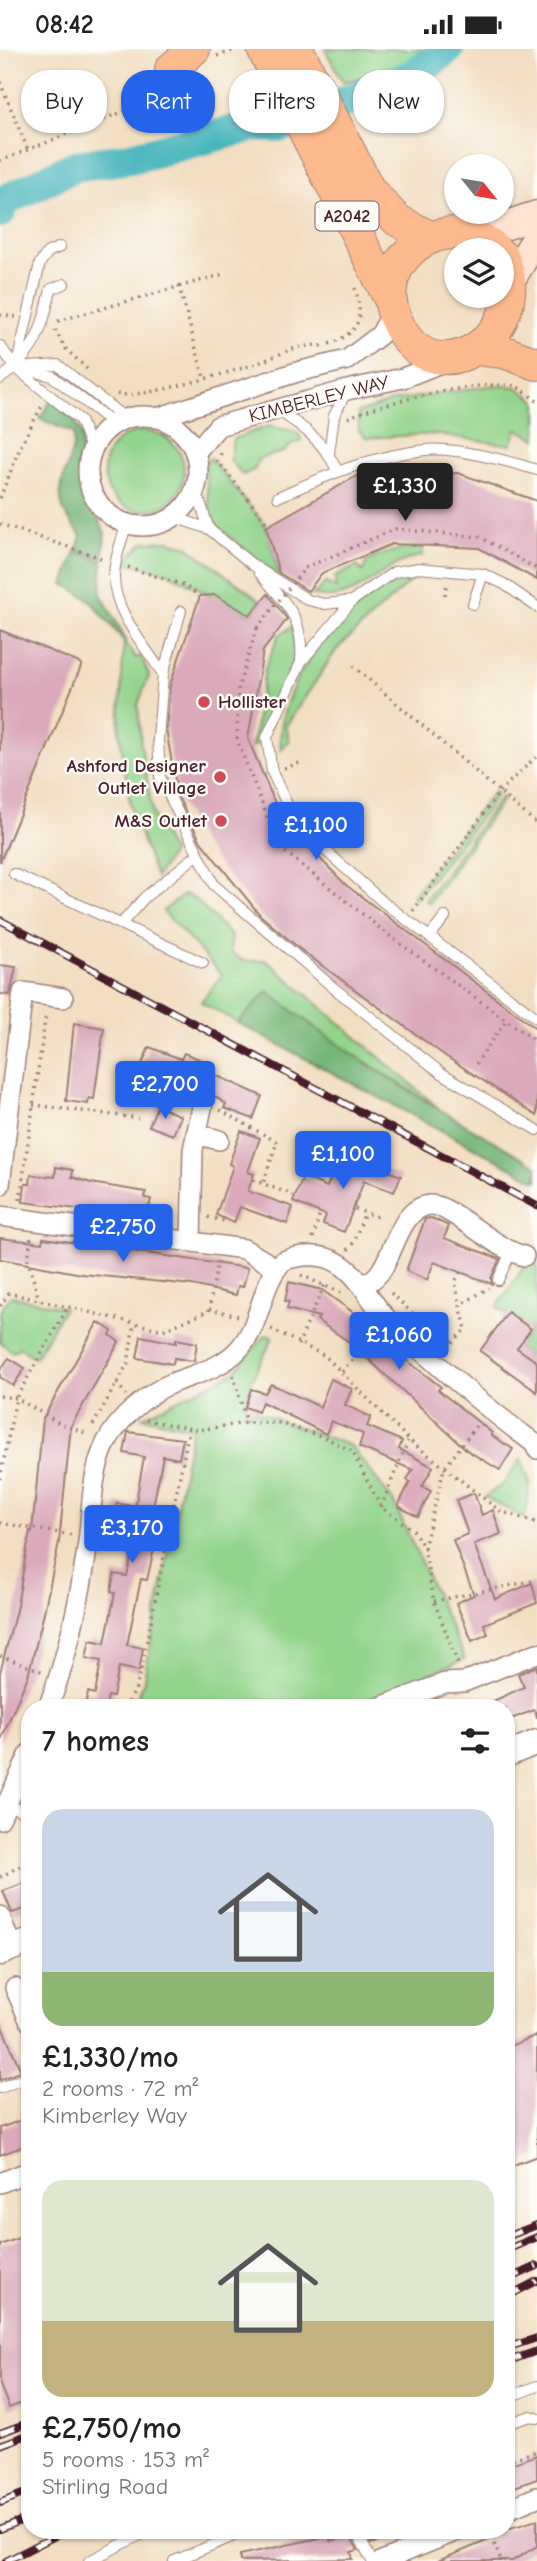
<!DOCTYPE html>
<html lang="en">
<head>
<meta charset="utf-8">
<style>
  body { margin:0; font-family:"Comic Neue",sans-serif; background:#f2f2f2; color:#222; height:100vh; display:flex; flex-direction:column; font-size:26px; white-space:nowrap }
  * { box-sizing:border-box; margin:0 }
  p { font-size:23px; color:#767676 }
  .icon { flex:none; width:38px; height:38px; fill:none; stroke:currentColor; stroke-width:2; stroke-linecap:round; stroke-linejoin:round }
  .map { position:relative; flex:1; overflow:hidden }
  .details { position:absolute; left:21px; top:1650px; width:494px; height:840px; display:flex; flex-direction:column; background:#fff; border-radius:28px; box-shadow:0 2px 5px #0004 }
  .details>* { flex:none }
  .hud { position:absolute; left:21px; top:21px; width:495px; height:63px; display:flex; gap:14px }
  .needle { width:46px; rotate:120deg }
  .tools { position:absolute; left:444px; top:105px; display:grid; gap:14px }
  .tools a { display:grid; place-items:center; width:70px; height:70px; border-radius:50%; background:#fff; box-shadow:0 2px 5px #0004; font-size:35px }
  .price { position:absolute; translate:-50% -60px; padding:0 16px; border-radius:7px; background:#2563eb; color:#fff; font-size:23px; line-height:46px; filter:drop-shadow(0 2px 4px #0008) }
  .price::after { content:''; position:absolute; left:50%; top:42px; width:21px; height:16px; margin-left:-10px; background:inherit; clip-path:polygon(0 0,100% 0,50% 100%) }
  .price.on { background:#222; color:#fff }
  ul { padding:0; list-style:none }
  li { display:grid; align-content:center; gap:14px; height:371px; padding:0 21px }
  li span { display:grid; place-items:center; height:217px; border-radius:21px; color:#555 }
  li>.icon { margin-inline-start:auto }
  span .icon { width:126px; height:126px; fill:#fffc; stroke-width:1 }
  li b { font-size:30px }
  h2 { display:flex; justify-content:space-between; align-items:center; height:84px; padding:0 21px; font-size:30px }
  .tag { padding:0 24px; border-radius:28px; background:#fff; box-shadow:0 2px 5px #0004; font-size:24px; line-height:63px }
  .tag.on { background:#2563eb; color:#fff }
  .status { display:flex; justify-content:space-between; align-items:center; height:49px; padding:0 35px; background:#fff; direction:ltr }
  .status svg { height:19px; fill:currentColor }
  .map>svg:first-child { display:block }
</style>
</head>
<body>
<div class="status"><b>08:42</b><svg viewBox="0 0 49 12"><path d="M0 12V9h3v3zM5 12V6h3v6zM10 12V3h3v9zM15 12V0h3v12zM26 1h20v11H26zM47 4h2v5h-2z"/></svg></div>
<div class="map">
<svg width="537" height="2512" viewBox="0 0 537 2512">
  <rect width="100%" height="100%" fill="#fdfcf7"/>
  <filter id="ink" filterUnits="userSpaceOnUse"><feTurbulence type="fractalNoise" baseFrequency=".0143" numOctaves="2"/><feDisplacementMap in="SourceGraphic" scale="14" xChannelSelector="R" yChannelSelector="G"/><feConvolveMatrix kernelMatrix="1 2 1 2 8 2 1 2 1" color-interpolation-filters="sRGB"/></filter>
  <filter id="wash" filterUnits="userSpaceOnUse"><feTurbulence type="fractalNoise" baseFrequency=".00686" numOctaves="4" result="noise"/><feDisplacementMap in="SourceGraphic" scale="28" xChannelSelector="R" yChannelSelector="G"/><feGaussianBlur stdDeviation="1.57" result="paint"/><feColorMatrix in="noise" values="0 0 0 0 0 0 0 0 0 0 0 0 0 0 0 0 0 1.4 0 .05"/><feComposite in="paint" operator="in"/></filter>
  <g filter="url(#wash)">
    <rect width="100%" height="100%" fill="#f2dec1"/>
    <path fill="#f7d0cc" d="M534,1203L537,1205V1358L502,1332L503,1319L531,1280L497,1258Z"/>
    <path fill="#92d48b" stroke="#6e7a5b" stroke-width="2" d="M325,0H428L403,18L343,33Z
      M494,336L516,338L537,352V390L517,380L511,396L433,385L367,389L359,382L358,364L393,352Z
      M269,377L296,383L301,388V393H295L283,403L258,410L255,420L243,426L230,411L233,390Z
      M104 422a40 40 0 1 1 80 0a40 40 0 1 1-80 0Z
      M210,409L266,477L280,529L211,472L205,415Z
      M169,492L188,498L261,552L250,566L166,523L124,513L144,493Z
      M423,498L422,507C381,512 359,558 313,546L326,534L336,539L335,528L357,517L363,523L366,513C384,503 403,499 423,498Z
      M413,521L426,524H419L337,600L286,677L289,691L281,701C273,628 352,551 413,521Z
      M293,577L295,610L264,691L252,698L265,619L279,586Z
      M124,592L136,609L141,607L149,627L138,655L141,696L153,766L172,804L156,828L131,760L119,680Z
      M494,742L497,744L487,760L416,850L412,847Z
      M501,748L504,749L429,854L425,851Z
      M185,845L196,851L231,887L230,903L244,912L266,911L440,1060L314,980L268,942L238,974L201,953L222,926L163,862Z
      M534,1203L537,1205V1313L517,1299L531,1280L497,1258Z
      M11,1247L64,1259L35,1309L19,1298L13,1303L0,1293V1262Z
      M266,1286L273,1289L252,1330L244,1358L351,1397L393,1452L465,1610L347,1659H132L143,1635L192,1379L142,1368L233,1324Z
      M521,1410L530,1433L525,1470L485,1448L504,1434Z"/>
    <path fill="#75b677" stroke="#606a51" stroke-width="2" d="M51,351L74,371L82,386L81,433L105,484L103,510L77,500L81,487C75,478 66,468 63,459C53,432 77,410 73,384L40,370Z
      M76,502L102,513L101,545L126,591L124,592L90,551L64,535Z
      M268,942C351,1010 444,1064 537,1117V1132L238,974Z"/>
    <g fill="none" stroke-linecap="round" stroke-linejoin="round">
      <path stroke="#46b5bd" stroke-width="32" d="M0,163L6,151L75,117L131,109L253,77L279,78L413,26L448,0"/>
    </g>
    <g id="blocks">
      <path fill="#daaabb" d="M458,424L537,452V531L479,499L392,495L322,524L308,542L279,524L266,478L357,427Z
        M268,545L287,570L263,602L248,690L277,759L291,780L346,836L537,980V1067L444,1006L301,901L260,866L201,793L178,748L166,680L170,636L200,547L215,546L250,566Z
        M0,581L82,615L0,813Z
        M0,916L16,918L10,946L0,945Z
        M74,974L104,979L94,1050L89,1049L88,1055L66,1052Z
        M149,998L181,1010L184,1004L207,1013L204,1021L262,1047L253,1070L224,1059L226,1055L207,1042L208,1038L178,1027L165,1058L145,1051L154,1028L139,1022Z
        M157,1057L181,1067L173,1086L149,1077Z
        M241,1082L260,1089L248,1123L254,1125L248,1142L293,1158L287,1175L240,1158L234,1174L216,1166L233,1117L229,1115Z
        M349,1107L401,1127L394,1143L364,1132L344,1183L323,1175L326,1166L293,1153L303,1128L327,1138L332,1126L340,1129Z
        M56,1118L73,1121L72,1128L91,1134L146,1143L145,1149L151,1150L146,1169L23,1153L25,1135H30L31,1126L55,1128Z
        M431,1169L449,1177L444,1189L500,1210L491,1229L492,1235L434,1213L427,1231L406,1222L425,1170Z
        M0,1189L42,1194L43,1189L248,1219L243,1238L238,1237L236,1246L192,1236L82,1225L0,1210Z
        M289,1233L322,1241L383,1285L394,1296L391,1299L441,1338L438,1341L492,1384L491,1386L513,1400L500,1421L468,1402L352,1295L317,1271L319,1268L287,1260L289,1253L285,1252Z
        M508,1263L531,1280L517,1299L537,1313V1343L480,1302Z
        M98,1273L112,1282L110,1286L119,1293L71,1377L59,1493L43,1568L28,1627L0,1693V1624L17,1557L30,1482L32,1483L43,1369Z
        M141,1287L176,1294V1290L197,1294L194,1312L174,1309L173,1315L137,1309Z
        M9,1309L25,1319L13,1337L0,1328V1321Z
        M331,1330L352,1340L345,1356L371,1368L367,1377L402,1392L399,1400L433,1418L422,1438L431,1442L418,1468L398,1457L410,1433L407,1431L413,1421L359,1398L363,1385L331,1372L326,1385L262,1353L258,1363L245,1358L251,1340L265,1344L271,1335L320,1358Z
        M128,1383L183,1390L179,1410L163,1407L153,1458L169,1461L165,1483L158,1482L147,1531L141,1530L127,1596L143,1599L139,1622L119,1618L113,1648L108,1647L105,1659H85L88,1643L95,1645L101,1612L86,1609L90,1591L105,1594L115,1544L111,1543L114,1525L127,1527L138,1479L113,1474L117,1454L135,1458L144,1408L124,1404Z
        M474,1444L482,1466L493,1461L501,1485L474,1495L495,1550L532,1534L537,1554L484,1575L488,1585L472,1592L456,1554L474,1546L453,1491L468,1485L456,1451Z
        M537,1617V1669L534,1661L506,1672V1659H478L524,1638L518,1625Z
        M30,1832V1858L12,1864L3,1842Z
        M0,1973L21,2022L0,2031Z
        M537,1986V2107L506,2119V1999Z
        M30,2068V2095L0,2106V2079Z
        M30,2185V2351L9,2359L0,2336V2196Z
        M537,2406V2430L506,2441V2417Z
        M537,2471V2497L512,2512H438L496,2488L494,2484Z
        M378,2482H395L396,2485L371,2495L366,2484Z
        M329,2487L330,2492L350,2487L358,2501L351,2503L353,2510L240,2512V2506Z"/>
    </g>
  </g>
  <g filter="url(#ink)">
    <use href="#blocks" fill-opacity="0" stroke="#9e7e76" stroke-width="2"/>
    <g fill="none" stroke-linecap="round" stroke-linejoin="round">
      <g stroke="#9e7e76" stroke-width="12">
        <path id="service" d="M0,297L16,319L80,371L92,402
          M16,319L40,214L48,203L60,198
          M16,319L58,316L126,370
          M27,321L52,327L114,375
          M0,330C36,304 42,281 51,240L64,235
          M277,361C304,378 323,392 337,421
          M329,404L334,367L347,341
          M195,438L209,480
          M278,448C325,427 374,406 426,401C455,398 509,412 537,421
          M174,468L209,480L254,517L308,551L325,555L352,552
          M127,474C122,491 114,511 114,528C114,563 144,596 163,625
          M259,523C286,556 304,567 301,612
          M473,555L483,525
          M537,558L504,535L483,525L419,519L394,523L352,552L301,613L267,688L272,723L296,775L383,853L537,969
          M181,562L163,625L158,690L160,728L214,836L335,940L440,1023L537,1081
          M14,825L203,914
          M121,875L145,848L197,806
          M429,888L445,868
          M498,1231L511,1203
          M7,1754L30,1768
          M0,2039L30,2027
          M506,2349L537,2337
          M506,2375L531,2367L537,2369
          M356,2482L372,2512
          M89,2512L148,2482
          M174,2512L246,2482"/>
      </g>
      <g stroke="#9e7e76" stroke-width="22">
        <path id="minor" d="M88 422a55 55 0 1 1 110 0a55 55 0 1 1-110 0Z
          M157,369L297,323L347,311L380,286L393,263
          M195,404L218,377L347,341L403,329L448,311
          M196,1085L219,1091
          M0,1136L23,943L63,949
          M0,1167L244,1200L276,1219
          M191,1192L193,1101L203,1054
          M364,1237C369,1233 376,1229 380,1223C395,1203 400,1159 430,1156C449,1154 496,1201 524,1207
          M48,1659C67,1610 81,1546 88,1493C92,1461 91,1424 106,1394C118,1370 147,1345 172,1334C195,1325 220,1320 238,1301C262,1276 259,1237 283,1212C301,1205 323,1204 340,1215C362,1229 371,1255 389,1272C436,1315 483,1357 534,1394L537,1400
          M378,1659L445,1634L464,1633L537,1604
          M0,1770L30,1704
          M0,1867L12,1899
          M15,1939L30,1973
          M0,2134L30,2122
          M506,2461L537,2448
          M382,2512L457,2482"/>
      </g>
      <g stroke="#9e7e76" stroke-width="27">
        <path id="tertiary" d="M506,1706L537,1693
          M0,1904L30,1892"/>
      </g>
      <g stroke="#9e7e76" stroke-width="31">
        <path id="secondary" d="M473,187L537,166
          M513,227L537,188"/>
      </g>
      <g stroke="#9e7e76" stroke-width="34">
        <path id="primary" d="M263,0L390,250
          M297,0L369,141L397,171L429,188
          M171,20L194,0
          M496,201C463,168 407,186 393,229C388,245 391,261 398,275C434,353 537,283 502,207
          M484,301L504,303L537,315"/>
      </g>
      <path stroke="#9e7e76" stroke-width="3.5" stroke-dasharray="2 5" stroke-linecap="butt" d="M217,7L238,0
        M0,33L28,101
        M0,112L162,47
        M179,237L204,329
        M0,266L16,268
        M58,272L224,225
        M55,281L66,300L87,320
        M329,295C362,283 364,267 354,236
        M117,345C137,351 231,323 255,315C277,308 298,293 322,297
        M348,369C377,354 485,330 514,337C522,339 530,347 537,352
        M221,404L218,412L269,477
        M0,449L22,394L43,355
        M0,475L104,510
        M128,518L183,536L200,547
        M305,519L395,480L480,488L537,520
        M445,546L447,534
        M257,579L238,639L237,691L279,798L391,888L537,993
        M353,617L537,775
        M284,719L303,713
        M413,862L500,742L537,707
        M0,950H1
        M476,1015L506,971
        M180,1032L185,1049
        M33,1056L138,1069
        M220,1061L277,1093L263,1135
        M253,1131L293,1146
        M20,1151L46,964
        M355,1160L380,1169
        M208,1168L228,1173
        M31,1189L28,1211L39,1251
        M313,1189L320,1164
        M348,1201L354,1193L365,1163
        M460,1223L455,1233L460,1256
        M301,1226L345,1246
        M391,1244L444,1294
        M0,1257L9,1244L163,1281L209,1262L217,1213
        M209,1260L238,1267
        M271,1280L325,1307L409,1391L500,1462L537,1474
        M298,1296L325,1235
        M447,1298L466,1280L460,1256L489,1239
        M342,1323L377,1282
        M233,1326L247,1374
        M117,1334L126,1346
        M0,1347L16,1349L61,1375L88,1385
        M146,1371L197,1381L247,1374H279L324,1388L352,1402L381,1458L413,1481L424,1499L434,1552L459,1618
        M93,1376L128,1314L134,1274
        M0,1430L16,1349L68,1258
        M381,1458L408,1392
        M0,1474L72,1486
        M424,1499L444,1420L478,1374
        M434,1552L537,1531
        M0,1607L44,1623
        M125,1659L135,1642L141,1622L189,1381
        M0,1828L30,1812
        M506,2412L537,2402
        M489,2482L501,2512"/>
      <use href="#service" stroke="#fff" stroke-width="10"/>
      <use href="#minor" stroke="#fff" stroke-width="19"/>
      <use href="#tertiary" stroke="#fff" stroke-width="24"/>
      <use href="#secondary" stroke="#fee3d2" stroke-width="28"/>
      <use href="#primary" stroke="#fcba8e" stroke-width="32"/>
      <g stroke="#4a1f2b" stroke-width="8">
        <path id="rail" d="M0,871L537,1157
          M506,2188L537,2176
          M506,2201L537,2188
          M506,2231L537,2217
          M506,2248L537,2232
          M506,2299L537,2289
          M506,2313L537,2302
          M0,2384L30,2373
          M0,2396L30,2385
          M0,2454L30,2442
          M0,2480L30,2468
          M6,2512L65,2482"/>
      </g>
      <use href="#rail" stroke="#fdfcf7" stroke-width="5" stroke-dasharray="16" stroke-linecap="butt"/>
      <path stroke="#9e7e76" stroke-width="3.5" stroke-dasharray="2 5" stroke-linecap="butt" d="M257,579L305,519"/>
    </g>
  </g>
  <g fill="#d1495b" stroke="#fdfcf7" stroke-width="2.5">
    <circle cx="204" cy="653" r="7"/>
    <circle cx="220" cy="728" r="7"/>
    <circle cx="221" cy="772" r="7"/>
  </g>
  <g text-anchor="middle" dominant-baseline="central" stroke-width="5" stroke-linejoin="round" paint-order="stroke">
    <rect fill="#fdfcf7" stroke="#806168" stroke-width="2" x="315.5" y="152.5" width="63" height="29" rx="5"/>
    <g font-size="18" font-weight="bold" fill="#4a1f2b">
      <text x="347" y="167">A2042</text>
    </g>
    <g font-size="19" fill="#4a1f2b" stroke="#fdfcf7">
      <text transform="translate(319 350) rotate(-14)">KIMBERLEY WAY</text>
    </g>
    <g font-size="19" font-weight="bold" fill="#4a1f2b" stroke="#fdfcf7" text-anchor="end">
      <text x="218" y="653" text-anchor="start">Hollister</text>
      <text x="206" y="717">Ashford Designer<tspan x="206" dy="22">Outlet Village</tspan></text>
      <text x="207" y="772">M&amp;S Outlet</text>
    </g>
  </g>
</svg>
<div class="tools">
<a><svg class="needle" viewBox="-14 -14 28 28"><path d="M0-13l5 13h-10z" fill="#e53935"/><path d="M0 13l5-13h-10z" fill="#767676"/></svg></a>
<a><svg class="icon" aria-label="layers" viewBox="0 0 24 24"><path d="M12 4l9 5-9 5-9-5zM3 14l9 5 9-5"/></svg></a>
</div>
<b class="price on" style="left:405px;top:474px">£1,330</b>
<b class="price" style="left:316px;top:813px">£1,100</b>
<b class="price" style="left:165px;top:1072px">£2,700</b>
<b class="price" style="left:343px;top:1142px">£1,100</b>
<b class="price" style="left:123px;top:1215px">£2,750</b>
<b class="price" style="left:399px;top:1323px">£1,060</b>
<b class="price" style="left:132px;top:1516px">£3,170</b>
<div class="hud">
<a class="tag">Buy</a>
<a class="tag on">Rent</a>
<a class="tag">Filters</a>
<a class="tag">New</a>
</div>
<section class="details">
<h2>7 homes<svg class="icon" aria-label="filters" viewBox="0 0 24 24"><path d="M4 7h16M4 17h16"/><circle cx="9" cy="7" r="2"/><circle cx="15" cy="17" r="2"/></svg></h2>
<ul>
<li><span style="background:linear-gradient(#c9d6e8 75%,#8fb573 0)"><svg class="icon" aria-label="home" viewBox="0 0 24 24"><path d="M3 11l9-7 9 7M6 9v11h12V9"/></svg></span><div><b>£1,330/mo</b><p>2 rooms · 72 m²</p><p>Kimberley Way</p></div></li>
<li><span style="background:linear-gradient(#dfe7d0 65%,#c2b280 0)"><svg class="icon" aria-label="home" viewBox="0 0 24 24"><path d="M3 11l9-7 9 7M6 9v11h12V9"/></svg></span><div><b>£2,750/mo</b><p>5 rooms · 153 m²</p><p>Stirling Road</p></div></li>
</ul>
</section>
</div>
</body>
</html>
